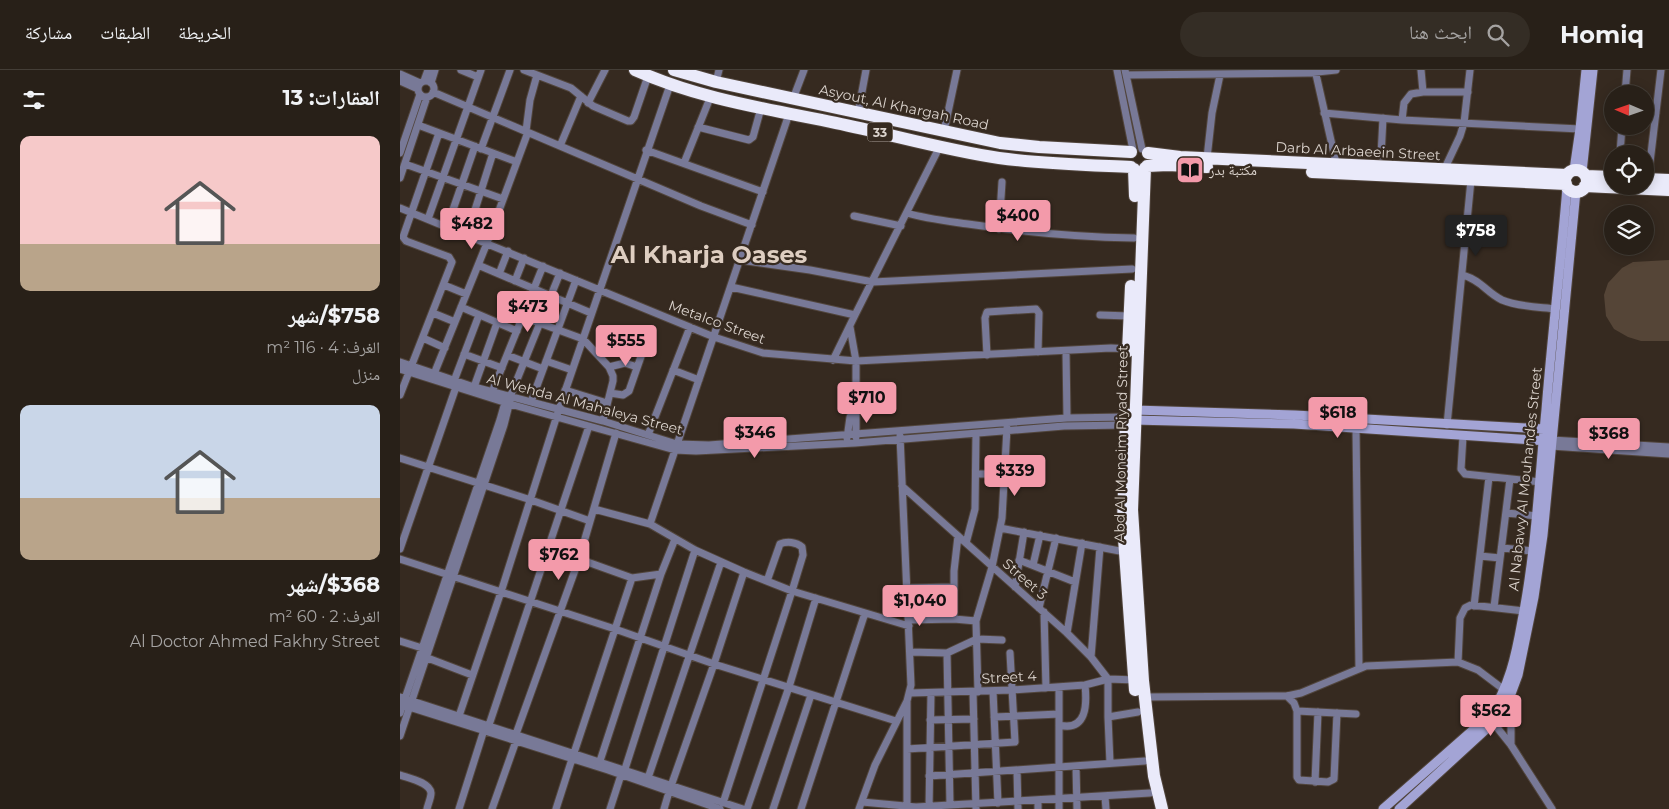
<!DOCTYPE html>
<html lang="ar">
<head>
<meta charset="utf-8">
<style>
  body { margin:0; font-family:Montserrat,"Noto Naskh Arabic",sans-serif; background:#342d25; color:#f1f3f6; direction:rtl; height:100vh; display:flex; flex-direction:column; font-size:19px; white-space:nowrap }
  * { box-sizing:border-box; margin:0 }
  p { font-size:16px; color:#a5a3a2 }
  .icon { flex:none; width:28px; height:28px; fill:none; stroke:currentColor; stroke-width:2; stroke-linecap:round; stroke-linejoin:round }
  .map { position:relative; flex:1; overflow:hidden; direction:ltr }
  .side { display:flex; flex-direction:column; background:#282018; width:400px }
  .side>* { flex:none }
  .needle { width:32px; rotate:272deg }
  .controls { position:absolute; left:1204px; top:15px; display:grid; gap:10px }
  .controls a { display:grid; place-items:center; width:50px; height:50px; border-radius:50%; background:#282018; box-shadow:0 2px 12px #0003,0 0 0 1px #443e37; font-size:25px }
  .price { position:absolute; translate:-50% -42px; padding:0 11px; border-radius:5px; background:#f39aaa; color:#111; font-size:16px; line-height:32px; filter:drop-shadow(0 1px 2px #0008) }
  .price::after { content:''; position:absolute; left:50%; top:30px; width:15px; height:11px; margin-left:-8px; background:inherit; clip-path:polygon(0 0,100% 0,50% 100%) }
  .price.on { background:#222; color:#fff }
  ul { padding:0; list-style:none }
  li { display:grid; align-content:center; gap:10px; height:265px; padding:0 20px }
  li span { display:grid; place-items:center; height:155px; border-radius:10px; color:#555 }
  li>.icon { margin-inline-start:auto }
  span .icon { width:90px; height:90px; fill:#fffc; stroke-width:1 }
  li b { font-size:21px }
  h2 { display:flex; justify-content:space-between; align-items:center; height:60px; padding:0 20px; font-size:21px }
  header { display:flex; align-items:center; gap:30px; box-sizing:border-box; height:70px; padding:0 25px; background:#282018; border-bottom:1px solid #443e37 }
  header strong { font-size:24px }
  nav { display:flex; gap:28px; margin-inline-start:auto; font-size:18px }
  .search { width:350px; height:45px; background:#342d25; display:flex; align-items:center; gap:12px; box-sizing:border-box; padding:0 18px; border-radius:28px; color:#a5a3a2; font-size:19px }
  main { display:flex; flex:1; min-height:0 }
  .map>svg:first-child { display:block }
</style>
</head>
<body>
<header>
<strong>Homiq</strong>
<div class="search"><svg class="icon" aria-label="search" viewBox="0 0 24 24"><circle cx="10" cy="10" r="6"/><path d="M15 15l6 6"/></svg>ابحث هنا</div>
<nav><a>الخريطة</a><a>الطبقات</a><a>مشاركة</a></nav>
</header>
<main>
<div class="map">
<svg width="1269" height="739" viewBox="0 0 1269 739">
  <rect width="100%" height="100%" fill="#362a20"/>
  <path fill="#554537" d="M1269,190V271H1241L1228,267L1214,259L1206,246L1204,225L1208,213L1222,198L1233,192Z"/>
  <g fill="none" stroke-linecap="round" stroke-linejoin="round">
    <g stroke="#51453c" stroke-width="9">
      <path id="street" d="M61,0L78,7
        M124,0L171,18L193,36L228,51H231L234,47L248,6
        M717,0L733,80
        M725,0L742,79
        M915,0L937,97
        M1021,0L1023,22
        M0,4L20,13
        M726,5L908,3L936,0
        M0,11L18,19
        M24,11L28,0
        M18 19a8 8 0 1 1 16 0a8 8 0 1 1-16 0Z
        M316,12L319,0
        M31,13L35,0
        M33,22L301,136L352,155
        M1225,24L1227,0
        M393,29L404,0
        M188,33L205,0
        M1245,42L1256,43
        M458,43L466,0
        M924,43L1002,50L1180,59
        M1002,50L1004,33L1011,24L1023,22H1068
        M18,55L117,92
        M298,57L349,70L353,67L361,38
        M126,61L130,30L137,5
        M544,61L557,0
        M160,76L181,26
        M81,79L110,0
        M246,80L363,122
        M0,83L20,24
        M1220,84L1222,56
        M981,86L983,48
        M807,88L812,43L820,5
        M284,93L310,28
        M5,94L103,129
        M1044,100L1060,66L1064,53L1070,0
        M0,108L27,27
        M1248,109L1261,0
        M0,138L314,267L363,283L456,291L711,278L731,279
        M507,143C527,149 547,151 568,154C623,162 678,167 734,168
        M454,146L501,156
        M28,149L81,0
        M47,157L75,76
        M599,159L602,112
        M67,165L93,83
        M340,190L410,200L473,212L732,199
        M78,195L191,243
        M99,204L108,181
        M1063,205C1082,211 1086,222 1102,230C1118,237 1140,237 1156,239
        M115,211L124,188
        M44,215L66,224
        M331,217L455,245L433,290
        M61,237L117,261
        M33,243L55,252
        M455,245L540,76
        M700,245L729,246
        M123,247L183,269L209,297L213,306V311L203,351
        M450,257L456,291V367
        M23,268L45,278
        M666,281L667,348
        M64,284L102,298
        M107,285L143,299
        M587,285L585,248L587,242L636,239L639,243L638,282
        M146,291L172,300
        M0,292L74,317L203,351L267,371L277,374L309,375L667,348L726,347
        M209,297L225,293L237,297
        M0,299L110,334L275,380L296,381L455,373L664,356L725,355
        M273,300L299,310
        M34,304L87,173L128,62
        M54,311L79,245
        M74,317L97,253
        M165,320L207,333
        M92,322L143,196
        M210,323L223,325L229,321L245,275
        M0,325L52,192L49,187L6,171L3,167L39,63
        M110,327L160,203
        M131,332L176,210
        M1047,355L1071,110
        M956,359L959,598
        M248,365L290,257
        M1063,366L1061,399L1065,404L1141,412
        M447,368L450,347L455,337
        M1151,370L1269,377
        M1151,376L1269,384
        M0,388L131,430L190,451
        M576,404H606
        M502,416L667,563L691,587L708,609L736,610
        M194,439L250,454L295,480L344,502L392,521L509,556
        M1106,443L1138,446
        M250,454L389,44
        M600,458L725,482
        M566,473L575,439L576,364
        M1102,478L1133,481
        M0,479L56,317
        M1080,486L1100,488
        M0,489L215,559L314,594L496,651
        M179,489L232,508
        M619,490L675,512
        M633,495L640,465
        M615,517L624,462
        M507,518L553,517
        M1074,536L1089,407
        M1094,537L1110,409
        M639,538L656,468
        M644,542L646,618
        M554,549V501L558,466
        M509,550L554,549L576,551
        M667,563L682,473
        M0,571L22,578
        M510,582L547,583L577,569L602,570
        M547,583L550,735
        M25,587L72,605
        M691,587L700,477
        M1058,592L1060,548L1065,538L1071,535L1124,541
        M659,617V739
        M593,621L598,733
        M573,622L576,739
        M578,622L576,551L592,497L602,448L607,358
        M510,623L612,620L685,615L708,609V647L710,693
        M887,626L894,633L897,641V707L899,710L928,712L934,709L937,643
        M0,627L343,739
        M745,627L887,626L901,623L966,596L1058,592L1078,600L1111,625V675
        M0,634L208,700L320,739
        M897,641L956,644
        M0,643L100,350L106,329
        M59,646L101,522L159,339L270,15
        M594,647L659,644
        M708,647L738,642
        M530,650L574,649
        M1091,650L1111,675L1152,739
        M89,655L189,356
        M659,655C687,662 687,634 685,615
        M116,664L179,489L216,363
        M0,666L104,355L110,331
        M507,679L615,672L610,583
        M174,683L232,508L261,504L275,469
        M200,691L261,504
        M676,696L677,739
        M225,699L295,480
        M617,700L618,739
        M0,705C8,708 30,712 31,723C31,728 28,734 27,739
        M529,706L745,691
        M248,708L321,492
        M915,712L918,642
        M271,716L314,594L344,502
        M705,727L706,739
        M462,732L516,737L750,723
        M323,733L392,521L403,485L402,477C396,472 387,471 380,474L367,511
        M507,737V632
        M59,739L84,660
        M92,739L116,671
        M156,739L172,689
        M210,739L221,705
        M264,739L269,722
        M347,739L389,617L416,528
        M373,739L411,625
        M401,739L465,543
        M459,739L475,695L507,631L511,615L500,366
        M529,739L531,623
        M638,739V730"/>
    </g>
    <g stroke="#51453c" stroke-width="11">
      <path id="secondary" d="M1174,100L1180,59L1186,0
        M1182,102L1193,0
        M734,340L895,345L1144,359
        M734,350L894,354L1148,371
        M983,739L1089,646C1109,618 1116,585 1122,551C1136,481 1139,410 1146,340C1152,265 1161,191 1167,117
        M999,739L1093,653L1108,632L1118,605L1134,527L1143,465L1176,121"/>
    </g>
    <g stroke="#51453c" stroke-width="14">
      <path id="highway" d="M235,0C299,29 368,39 436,53C490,64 544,80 599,88C643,94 687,95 731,97
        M274,0L316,12L600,73L639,77L731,82
        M748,83L780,87L844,90L1167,105
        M747,96L768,95L807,97
        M745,98L732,440L743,611L754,706L762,739
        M734,99L735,126
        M1165 111a11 11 0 1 1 22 0a11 11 0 1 1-22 0Z
        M912,102L1166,114
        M1186,106L1212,107
        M1245,109L1269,110
        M1185,116L1269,120
        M728,281L731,216
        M726,344L723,455L735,620"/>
    </g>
    <use href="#street" stroke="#787997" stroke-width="7"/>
    <use href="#secondary" stroke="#a3a4d5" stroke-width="9"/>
    <use href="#highway" stroke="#eaeafa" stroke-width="12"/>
  </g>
  <defs>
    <g id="library-square" transform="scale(1.4375)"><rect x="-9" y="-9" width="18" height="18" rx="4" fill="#f39aaa" stroke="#362a20"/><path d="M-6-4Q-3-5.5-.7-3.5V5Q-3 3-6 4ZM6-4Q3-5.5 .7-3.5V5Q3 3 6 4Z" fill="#111"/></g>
  </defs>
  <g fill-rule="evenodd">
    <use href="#library-square" x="790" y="100"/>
  </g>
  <g text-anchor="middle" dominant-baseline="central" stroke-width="4.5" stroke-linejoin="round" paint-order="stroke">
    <rect fill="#362a20" stroke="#aaa19a" stroke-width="1" x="467.5" y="52.5" width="25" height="19" rx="4"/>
    <g font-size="12" font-weight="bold" fill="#dcd4ce">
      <text x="480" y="62">33</text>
    </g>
    <g font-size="14" fill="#dcd4ce" stroke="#362a20">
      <text transform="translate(504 37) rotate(12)">Asyout, Al Khargah Road</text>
      <text transform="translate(958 81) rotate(3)">Darb Al Arbaeein Street</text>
      <text transform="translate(317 252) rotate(20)">Metalco Street</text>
      <text transform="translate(185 334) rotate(15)">Al Wehda Al Mahaleya Street</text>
      <text transform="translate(721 374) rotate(-89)">Abd Al Moneim Riyad Street</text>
      <text transform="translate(1125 409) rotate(-84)">Al Nabawy Al Mouhandes Street</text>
      <text transform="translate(625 509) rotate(41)">Street 3</text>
      <text transform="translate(609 607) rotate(-3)">Street 4</text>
    </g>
    <g font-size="14" fill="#dcd4ce" stroke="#362a20" text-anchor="start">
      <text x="809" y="100">مكتبة بدر</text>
    </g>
    <g font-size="24" font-weight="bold" fill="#decec1" stroke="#362a20">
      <text x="309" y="184">Al Kharja Oases</text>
    </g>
  </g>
</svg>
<div class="controls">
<a><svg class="needle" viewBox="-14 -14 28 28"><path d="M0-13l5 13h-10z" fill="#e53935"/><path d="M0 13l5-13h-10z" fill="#a5a3a2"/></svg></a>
<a><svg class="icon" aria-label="locate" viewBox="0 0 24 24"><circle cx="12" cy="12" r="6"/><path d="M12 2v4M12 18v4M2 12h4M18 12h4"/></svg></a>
<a><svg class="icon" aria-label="layers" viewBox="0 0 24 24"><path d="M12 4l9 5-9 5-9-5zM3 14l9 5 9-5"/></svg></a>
</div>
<b class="price" style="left:618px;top:172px">$400</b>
<b class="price" style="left:72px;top:180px">$482</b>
<b class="price on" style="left:1076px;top:187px">$758</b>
<b class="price" style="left:128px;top:263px">$473</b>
<b class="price" style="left:226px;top:297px">$555</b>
<b class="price" style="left:467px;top:354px">$710</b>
<b class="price" style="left:938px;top:369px">$618</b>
<b class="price" style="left:355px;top:389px">$346</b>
<b class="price" style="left:1209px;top:390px">$368</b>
<b class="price" style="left:615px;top:427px">$339</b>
<b class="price" style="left:159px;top:511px">$762</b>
<b class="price" style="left:520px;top:557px">$1,040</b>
<b class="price" style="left:1091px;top:667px">$562</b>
</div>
<section class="side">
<h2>العقارات: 13<svg class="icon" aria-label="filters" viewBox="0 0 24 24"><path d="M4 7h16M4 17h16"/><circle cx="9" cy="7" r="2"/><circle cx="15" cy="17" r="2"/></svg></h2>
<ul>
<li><span style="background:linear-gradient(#f6c9c9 70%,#b9a48a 0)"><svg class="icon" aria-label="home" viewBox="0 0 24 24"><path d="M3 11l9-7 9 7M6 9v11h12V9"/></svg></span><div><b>$758/شهر</b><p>الغرف: 4 · 116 m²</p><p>منزل</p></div></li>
<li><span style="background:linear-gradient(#c9d6e8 60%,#b9a48a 0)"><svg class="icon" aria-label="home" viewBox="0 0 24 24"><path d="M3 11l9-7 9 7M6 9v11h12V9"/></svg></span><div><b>$368/شهر</b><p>الغرف: 2 · 60 m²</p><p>Al Doctor Ahmed Fakhry Street</p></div></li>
</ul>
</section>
</main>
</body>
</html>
